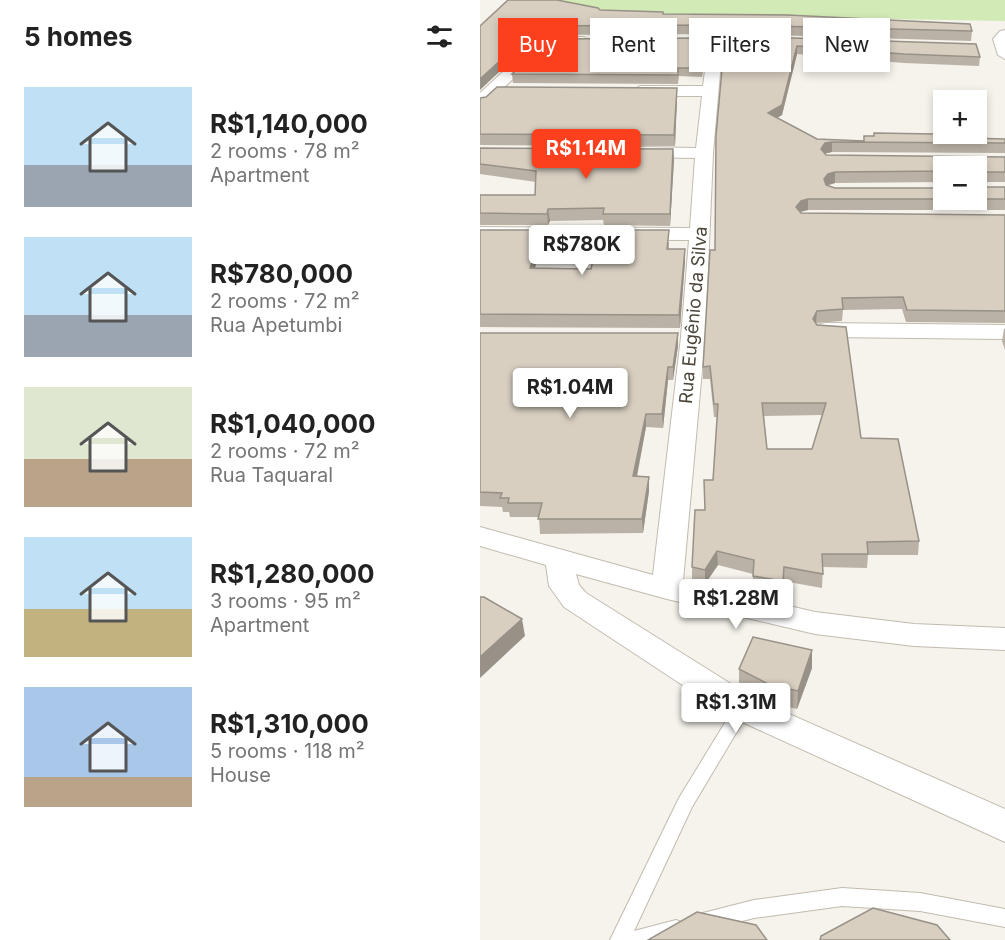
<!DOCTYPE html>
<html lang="en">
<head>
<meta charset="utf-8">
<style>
  body { margin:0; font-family:Inter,sans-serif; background:#f6f6f6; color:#222; height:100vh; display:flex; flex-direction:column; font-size:22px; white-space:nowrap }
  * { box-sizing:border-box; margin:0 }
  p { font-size:20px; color:#767676 }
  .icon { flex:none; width:33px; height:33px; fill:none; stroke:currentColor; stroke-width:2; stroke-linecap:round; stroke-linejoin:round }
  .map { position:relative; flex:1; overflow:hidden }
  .drawer { display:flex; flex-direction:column; background:#fff; width:480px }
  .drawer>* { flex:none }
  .hud { position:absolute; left:18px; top:18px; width:417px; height:54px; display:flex; gap:12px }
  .tools { position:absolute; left:453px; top:90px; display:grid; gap:12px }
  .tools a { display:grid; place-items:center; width:54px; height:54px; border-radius:0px; background:#fff; box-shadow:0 3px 9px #0003; font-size:30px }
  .price { position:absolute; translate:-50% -51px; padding:0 14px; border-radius:6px; background:#fff; color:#222; font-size:20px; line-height:39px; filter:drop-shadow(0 2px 3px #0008) }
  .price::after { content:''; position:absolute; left:50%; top:36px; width:18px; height:14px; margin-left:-9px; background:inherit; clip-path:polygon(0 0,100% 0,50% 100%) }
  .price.on { background:#fc3f1d; color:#fff }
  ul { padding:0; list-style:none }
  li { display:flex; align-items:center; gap:18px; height:150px; padding:0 24px }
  li span { display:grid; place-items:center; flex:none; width:168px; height:120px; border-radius:0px; color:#555 }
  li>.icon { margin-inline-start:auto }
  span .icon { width:72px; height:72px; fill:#fffc; stroke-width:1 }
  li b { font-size:26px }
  h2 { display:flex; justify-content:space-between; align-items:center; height:72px; padding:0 24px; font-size:26px }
  .chip { padding:0 21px; border-radius:0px; background:#fff; box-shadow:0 3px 9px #0003; font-size:21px; line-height:54px }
  .chip.on { background:#fc3f1d; color:#fff }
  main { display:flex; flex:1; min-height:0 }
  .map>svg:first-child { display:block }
</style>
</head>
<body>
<main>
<section class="drawer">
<h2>5 homes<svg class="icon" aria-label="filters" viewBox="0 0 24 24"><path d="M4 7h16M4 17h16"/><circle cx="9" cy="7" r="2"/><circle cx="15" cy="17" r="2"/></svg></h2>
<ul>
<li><span style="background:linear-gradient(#bfe0f5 65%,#9aa5b1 0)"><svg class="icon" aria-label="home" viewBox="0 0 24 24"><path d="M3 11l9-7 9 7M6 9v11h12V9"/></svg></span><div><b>R$1,140,000</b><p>2 rooms · 78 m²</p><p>Apartment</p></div></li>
<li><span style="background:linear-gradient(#bfe0f5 65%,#9aa5b1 0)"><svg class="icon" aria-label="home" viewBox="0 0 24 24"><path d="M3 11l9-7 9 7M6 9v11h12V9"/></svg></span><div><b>R$780,000</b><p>2 rooms · 72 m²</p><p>Rua Apetumbi</p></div></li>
<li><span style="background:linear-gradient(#dfe7d0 60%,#b9a48a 0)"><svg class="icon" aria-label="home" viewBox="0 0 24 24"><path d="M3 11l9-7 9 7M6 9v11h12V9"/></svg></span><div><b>R$1,040,000</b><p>2 rooms · 72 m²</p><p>Rua Taquaral</p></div></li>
<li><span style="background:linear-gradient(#bfe0f5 60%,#c2b280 0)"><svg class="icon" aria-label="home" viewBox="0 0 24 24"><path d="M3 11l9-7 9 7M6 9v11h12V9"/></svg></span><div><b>R$1,280,000</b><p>3 rooms · 95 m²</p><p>Apartment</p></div></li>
<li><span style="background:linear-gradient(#a9c7e8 75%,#b9a48a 0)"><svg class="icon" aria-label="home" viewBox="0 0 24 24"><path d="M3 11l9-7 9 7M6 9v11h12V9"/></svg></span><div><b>R$1,310,000</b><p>5 rooms · 118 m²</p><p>House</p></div></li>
</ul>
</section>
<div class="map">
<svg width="525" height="940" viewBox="0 0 525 940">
  <rect width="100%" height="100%" fill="#f6f3ec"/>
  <path fill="#d2eab5" d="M68,0H525V21L122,14Z"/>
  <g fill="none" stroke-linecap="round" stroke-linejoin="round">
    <g stroke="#c2bbae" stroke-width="2">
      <path id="service" d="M263,702L269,703L271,708L212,807L154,931L196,920L203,923L206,929L203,935L189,940H130L199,798L257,703Z
        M362,888L440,893L525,909V927L440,911L362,906L274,918L223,931L216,928L213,922L216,916L223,913L274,900Z"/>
    </g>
    <g stroke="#c2bbae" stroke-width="2">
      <path id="minor" d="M525,30V59L518,55L513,39L520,31Z
        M236,36L243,40L233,153L225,337L203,581L335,612L434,624L525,628V650L434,646L335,634L187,599L96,574L99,585L106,593L275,699L525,809V842L251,717L84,607L69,586L66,565L0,546V527L173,575L201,337L209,240L0,239V227L210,228L215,158L157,157L151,156L148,152L151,148L157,147L216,148L222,96H160L152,91L160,86H223L229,40Z
        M72,37H104L111,41L104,45L66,47L6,105L0,107V93L56,41Z
        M345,323L525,325V339L345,337L337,335L334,330L337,325Z"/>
    </g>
    <use href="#service" fill="#fff" fill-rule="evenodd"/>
    <use href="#minor" fill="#fff" fill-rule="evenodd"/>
  </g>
  <path fill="#bab2a6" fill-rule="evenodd" d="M120,10L183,12V14L492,31L491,41L257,34L252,36L500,57L499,66L424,63L317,54L302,115L297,118L337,139L384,141L394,136V133L525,139V153L352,152L345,153L346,155L525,157V182H496V166H464V182L355,183L347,186L355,188H464V200H496V187H525V210H328L320,212L321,213L525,215V323L426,322L422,309L363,310L362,321L336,323V324L381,438L439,541L438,555H388L387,568L343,567L342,588L303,581V595L273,590V574L238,565L225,584L212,581V567L225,510L233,480L237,417H234L230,379H223V367L235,250L246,36L242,34L67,35L54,39L0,26ZM342,415L332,449H287L284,416Z
    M225,38V46L222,77L199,76L198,84L33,83L32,74Z
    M0,98H197L195,146L0,145Z
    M0,148L193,149L194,160L190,226L124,225L123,220L70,221L68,225H0V195H55L56,182L0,174Z
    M0,230H62L63,242L55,268L111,269L189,242V249H205V261L200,328L0,327Z
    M524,329H525V350L522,341Z
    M0,333H198V346L193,380H188L183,428L166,427L157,477H169V491L163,533L60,534L59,517H30L29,512H23L22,507L0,506Z
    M332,650V668L317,709L290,703L259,687V669Z"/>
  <path fill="#979187" d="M257,25V34L249,38V28Z
    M66,26L67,35L54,39L0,90V79L54,30Z
    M225,38V46L222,77V68Z
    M317,46V54L302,115L288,123V113Z
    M197,88V98L195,146L194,135Z
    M352,142V152L344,154L341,149L345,143Z
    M193,149L194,160L190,226V214Z
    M355,172V183L347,185L344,190V179L348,174Z
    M328,199V210L320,212L316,207L321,201Z
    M68,209L70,221L68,225L67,214Z
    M62,230L63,242L51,280L50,268Z
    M205,249V261L200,328L199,315Z
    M337,311L336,323L332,331L333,319Z
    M198,333V346L193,380V367Z
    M188,367V380L183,428L182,414Z
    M166,414V427L154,490L153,476Z
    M169,477V491L163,533L162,519Z
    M237,551L238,565L225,584V570Z
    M42,619L45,636L0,678V657Z
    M332,650V668L317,709L318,691Z"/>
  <path fill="#d8cfc1" stroke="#979187" stroke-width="1.5" fill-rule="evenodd" d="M28,0H77L118,8L120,10L183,12V14L307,15L490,24L492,31L257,25L249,28L242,25L66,26L54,30L0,79V26Z
    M249,34L252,36L496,44L500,57L424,54L317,46L302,105L288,113L337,139L384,141V136H394V133L456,134L487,138L525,139V143L352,142L345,143L341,149L346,155L525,157V172H496V166H464V171L355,172L348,174L344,179L346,185L355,188H464V199H328L321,201L316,207L321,213L525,215V311L427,310L423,297L362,298L363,309L337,311L333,319L337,325L366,327L381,438L418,439L439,541L387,542L388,554H342L343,574L304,567L303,581L273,576L274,560L237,551L225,570L212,567L215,510H225L224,480H233L238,404H234L230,366L223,367L230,250H235L236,136L245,36ZM282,403H346L332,449H287Z
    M225,38L222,68H198V75L32,74L70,39Z
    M17,87L197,88L194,135L0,134V98L6,97Z
    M0,148L193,149L190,214H123L124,208L68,209L67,214L0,213V195H55L56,171L0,164Z
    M496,187H525V199H496Z
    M0,230H62L50,268L111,269L119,230H189L187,249H205L199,315L0,314Z
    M0,333H198L193,367H188L182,414H166L153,476L169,477L162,519H58L62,503H28L29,498H20L22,493L0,492Z
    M0,597H4L42,619L0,657Z
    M273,637L332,650L318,691L290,685L259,669Z
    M393,908L457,925L470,940H340L341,936Z
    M217,912L276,925L287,940H168Z"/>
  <g text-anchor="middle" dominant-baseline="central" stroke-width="4.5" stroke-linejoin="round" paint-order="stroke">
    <g font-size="18" fill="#4b4439" stroke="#fff">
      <text transform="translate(213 315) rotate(-85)">Rua Eugênio da Silva</text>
    </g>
  </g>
</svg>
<div class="tools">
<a>+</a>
<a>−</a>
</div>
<b class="price on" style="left:106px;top:180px">R$1.14M</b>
<b class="price" style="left:102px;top:276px">R$780K</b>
<b class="price" style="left:90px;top:419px">R$1.04M</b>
<b class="price" style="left:256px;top:630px">R$1.28M</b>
<b class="price" style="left:256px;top:734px">R$1.31M</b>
<div class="hud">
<a class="chip on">Buy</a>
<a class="chip">Rent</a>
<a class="chip">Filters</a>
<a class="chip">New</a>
</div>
</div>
</main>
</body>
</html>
